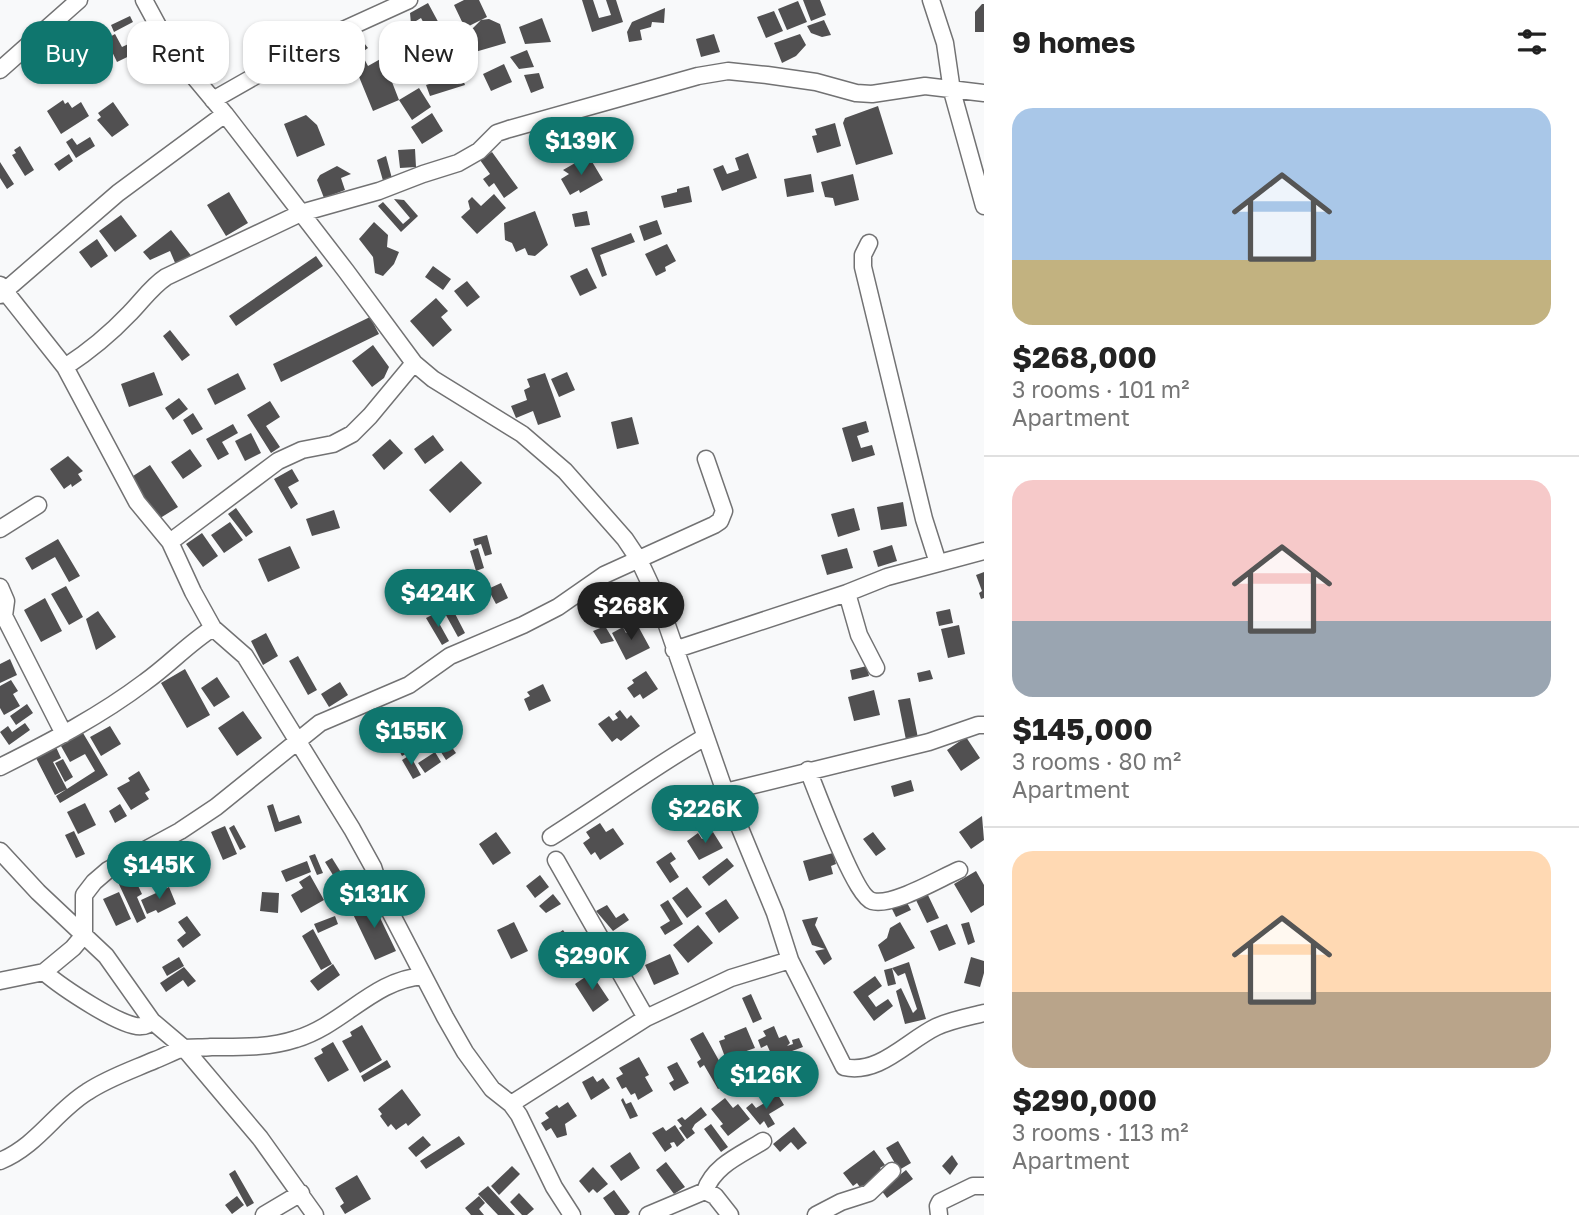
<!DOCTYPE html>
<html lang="en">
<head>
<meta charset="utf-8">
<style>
  body { margin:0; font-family:"Golos Text",sans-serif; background:#f6f6f6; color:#222; height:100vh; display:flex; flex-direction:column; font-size:26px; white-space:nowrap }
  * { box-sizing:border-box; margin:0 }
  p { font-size:23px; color:#767676 }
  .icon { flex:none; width:38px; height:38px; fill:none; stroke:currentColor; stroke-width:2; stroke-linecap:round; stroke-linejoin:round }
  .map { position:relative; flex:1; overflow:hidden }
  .panel { display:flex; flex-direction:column; background:#fff; width:595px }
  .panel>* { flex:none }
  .banner { position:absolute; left:21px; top:21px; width:665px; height:63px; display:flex; gap:14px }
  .price { position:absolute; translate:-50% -60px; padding:0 16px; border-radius:24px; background:#0f766e; color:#fff; font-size:23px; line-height:46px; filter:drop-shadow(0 2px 4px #0008) }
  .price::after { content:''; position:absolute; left:50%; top:42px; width:21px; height:16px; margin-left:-10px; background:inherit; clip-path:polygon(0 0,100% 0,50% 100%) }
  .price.active { background:#222; color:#fff }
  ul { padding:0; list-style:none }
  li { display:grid; align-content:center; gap:14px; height:371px; padding:0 28px }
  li+li { border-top:2px solid #e0e0e0 }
  li span { display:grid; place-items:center; height:217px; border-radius:21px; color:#555 }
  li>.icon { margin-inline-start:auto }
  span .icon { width:126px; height:126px; fill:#fffc; stroke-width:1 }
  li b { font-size:30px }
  h2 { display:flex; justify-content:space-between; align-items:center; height:84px; padding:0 28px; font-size:30px }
  .tag { padding:0 24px; border-radius:21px; background:#fff; box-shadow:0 2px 5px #0004; font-size:24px; line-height:63px }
  .tag.active { background:#0f766e; color:#fff }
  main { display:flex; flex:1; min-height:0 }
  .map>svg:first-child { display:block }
</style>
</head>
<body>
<main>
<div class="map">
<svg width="984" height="1215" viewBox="0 0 984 1215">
  <rect width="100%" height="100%" fill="#f8f9fa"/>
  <path fill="#515051" d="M464,0H479L487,17L465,28L454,5Z
    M582,0H593L599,18L611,15L606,0H616L623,22L592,32Z
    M803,0H820L826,15L811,21Z
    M798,1L807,22L787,30L778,9Z
    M428,3L449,42L437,48L421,18L411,24L410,13Z
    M982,4H984V32H975V12Z
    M665,8L664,23L652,22L651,27L640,30L642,40L629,42L627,32L632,22Z
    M774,11L783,31L766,38L757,17Z
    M130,16L133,22L114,32L111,25Z
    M542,18L551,42L525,44L519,27Z
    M489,19L500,24L506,43L475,52L469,32L481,20Z
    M824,20L831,35L822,37L811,33L807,26Z
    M145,27L154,44L117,62L106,39L115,34L122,47L139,39L136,32Z
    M714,34L720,52L701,57L696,39Z
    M800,34L806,45L796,56L782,63L774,43Z
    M361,39L368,48L361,53L368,66L384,57L390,69L395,68L398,82H392L399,100L373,111L346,45Z
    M527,50L534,67L519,69L510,57Z
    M74,56L82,68L91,62L94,68L77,79L66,61Z
    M504,64L512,82L491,91L483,74Z
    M458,66L465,85L430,96L426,85L451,77L448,68Z
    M539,73L544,88L531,93L524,75Z
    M419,88L431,107L412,120L399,100Z
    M63,100L65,104L68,102L72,108L81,102L89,116L61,134L47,111Z
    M113,102L129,125L112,137L97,120L101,117L98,113Z
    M878,106L893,154L856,165L843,123L845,118Z
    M432,113L443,131L422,144L411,127Z
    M306,115L317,125L325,145L297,157L284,124Z
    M835,123L841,146L817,153L812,136L817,135L815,129Z
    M549,133L556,154L542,158L535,138Z
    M90,137L95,146L76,158L66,142L72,138L77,145Z
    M20,146L34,170L25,176L12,155L16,153L14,150Z
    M415,149L416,167L400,168L398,150Z
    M492,152L518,188L504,198L494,183L489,187L483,179L490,174L480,160Z
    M748,153L757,178L722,191L713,169L723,165L727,174L739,170L735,158Z
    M69,154L73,161L59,171L54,164Z
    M386,156L394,186L384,184L377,160Z
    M582,159L585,164L591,160L603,180L580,193L579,190L570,195L561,179L569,174L563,170Z
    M0,162L14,184L7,189L0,178Z
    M337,166L351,174L341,178L345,190L324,198L317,180L320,175Z
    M811,174L814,192L787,197L784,179Z
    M853,174L859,200L835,206L833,198L825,197L821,182Z
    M689,186L692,202L664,208L661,196L677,192V189Z
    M229,192L248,223L226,236L207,205Z
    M494,194L506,208L477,234L461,217L470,209L468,201L472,197L481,206Z
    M394,199L404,200L418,216L401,232L378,206L383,202L403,224L410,218Z
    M535,211L548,245L535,256L528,255L525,248L516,252L512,243L505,240L504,223Z
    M587,211L590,225L575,227L572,214Z
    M121,215L137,236L115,252L99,231Z
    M657,220L662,234L644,241L639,226Z
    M374,222L388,235L387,247L399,252L394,264L383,276L375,273L373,257L359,239Z
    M171,230L193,258L176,265L170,251L150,260L143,252Z
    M631,233L635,242L600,255L607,275L602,277L591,248Z
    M97,239L108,256L91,268L79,252Z
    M667,244L676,261L665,267L666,271L656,276L645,254Z
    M316,256L323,266L236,326L229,316Z
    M433,266L451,279L443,290L425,277Z
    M587,268L597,288L580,296L570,276Z
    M467,281L480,297L467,307L454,291Z
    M436,298L448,311L441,317L452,330L433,347L410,321Z
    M370,317L379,334L281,382L273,364Z
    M170,330L190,355L182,361L163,336Z
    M373,345L389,367L384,378L372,387L352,361Z
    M154,372L163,395L129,407L121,384Z
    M567,372L575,390L559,397L551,379Z
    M238,373L246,389L215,405L207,389Z
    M545,373L561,417L538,425L533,411L516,418L511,406L527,400L524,390L530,387L527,379Z
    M179,398L188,409L173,420L165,408Z
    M270,401L280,417L266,426L280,447L271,453L247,415Z
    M193,413L203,429L192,435L183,420Z
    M632,417L639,444L617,449L611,422Z
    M866,421L869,432L857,436L861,448L872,445L875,455L852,462L842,428Z
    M233,424L238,433L222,442L229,454L218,460L206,439Z
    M251,433L261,453L245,461L235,441Z
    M433,435L444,450L425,464L414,449Z
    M390,439L403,453L384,470L372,455Z
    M190,449L202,466L183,479L171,462Z
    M68,456L83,471L78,474L82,480L72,487L71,484L64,489L50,469Z
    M461,461L482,483L450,513L429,490Z
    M150,465L178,507L157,520L130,478Z
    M292,469L299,481L288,487L298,504L291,509L274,479Z
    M903,502L907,526L881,530L877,507Z
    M236,508L253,532L246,537L228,514Z
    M854,508L860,530L838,537L831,514Z
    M334,510L340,528L312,536L306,519Z
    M230,522L243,540L224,553L211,535Z
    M202,533L218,556L203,567L186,544Z
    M487,535L492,554L485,556L481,544L475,546L473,539Z
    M58,539L80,576L69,582L55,557L32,570L25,558Z
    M892,545L897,561L878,567L873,551Z
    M290,546L300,568L268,582L258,559Z
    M478,548L484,568L476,571L470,551Z
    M847,548L853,568L827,575L821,555Z
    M984,572V598L981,599L979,593L982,591L976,575Z
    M501,583L508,598L496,604L488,589Z
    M66,586L83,617L69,625L51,594Z
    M45,598L62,631L41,642L24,610Z
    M450,604L465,633L458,637L442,608Z
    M950,609L953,623L939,626L936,612Z
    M98,611L116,637L96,650L86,619Z
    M434,614L449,641L442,645L426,618Z
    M959,625L965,654L948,658L941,629Z
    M605,626L614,641L601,644L593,631Z
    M638,626L650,648L626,660L612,633L623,627L626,633Z
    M266,633L278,656L263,665L251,641Z
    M298,656L317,690L308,695L289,661Z
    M10,659L17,675L0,683V664Z
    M867,666L869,676L852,680L850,670Z
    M185,669L210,715L187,728L161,683Z
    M930,670L933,679L919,682L917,673Z
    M646,671L658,689L643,699L640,694L634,698L627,688L634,683L632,680Z
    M217,677L230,697L214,707L201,688Z
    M11,680L18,691L13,694L20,706L4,715L0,708V686Z
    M340,682L348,695L329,707L321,694Z
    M543,684L551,701L529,711L524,699L530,696L527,692Z
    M874,690L880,715L854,721L848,697Z
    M910,698L918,738L906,740L898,700Z
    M27,704L33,713L16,725L10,716Z
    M620,710L627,719L631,715L640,726L621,741L617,738L612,742L598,724L609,716L613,721L618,718L615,714Z
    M243,711L262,738L237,756L218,728Z
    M25,723L30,730L9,745L0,732L8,726L12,732Z
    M110,726L121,744L101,756L90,737Z
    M421,726L430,741L402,756L394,741Z
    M441,732L456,753L446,760L432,738Z
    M83,733L108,775L60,803L56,796L95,771L85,754L70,762L61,746Z
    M966,737L980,758L961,771L947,750Z
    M56,747L61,758L53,762L67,789L55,795L36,758Z
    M435,752L441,762L425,773L418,763Z
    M410,755L421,775L413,779L402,760Z
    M63,759L73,777L65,782L55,763Z
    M139,771L150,790L145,793L149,799L131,810L117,788L130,781L128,778Z
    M911,780L914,791L894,797L891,786Z
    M85,803L96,825L78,834L67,812Z
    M120,804L127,816L115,823L109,811Z
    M273,804L279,822L299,815L302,823L275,832L267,806Z
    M982,816L984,840L971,849L959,832Z
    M600,823L606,832L613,828L624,844L600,860L595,852L591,855L583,843L590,838L586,832Z
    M234,825L246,847L240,850L229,828Z
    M225,826L237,854L223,860L211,832Z
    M74,831L85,854L76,858L65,835Z
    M496,832L511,853L493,865L479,844Z
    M713,832L723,848L699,860L687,841L698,833L702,839Z
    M873,832L886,849L876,856L863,839Z
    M196,850L206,872L187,884L178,861Z
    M671,852L676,859L670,863L679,877L670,883L656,862Z
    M833,853L836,864L831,866L833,874L809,881L803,861Z
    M315,854L323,873L317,875L309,856Z
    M332,858L342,874L336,880L325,862Z
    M727,858L734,866L709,886L702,877Z
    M307,861L311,872L286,882L281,871Z
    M131,871L142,894L137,897L146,918L137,923L116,878Z
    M976,871L984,885V905L971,913L954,884Z
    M310,875L324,900L301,913L291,895L303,888L299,882Z
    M540,875L549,887L535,898L526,886Z
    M169,887L176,904L158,913L156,910L147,914L141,900Z
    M687,887L702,907L687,918L672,898Z
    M119,892L131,919L116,926L103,899Z
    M262,892L279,893L278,913L260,911Z
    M927,893L939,918L927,923L915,898Z
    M553,894L561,904L546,913L539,906Z
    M726,899L739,918L719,933L705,913Z
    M905,899L911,910L896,917L890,905Z
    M668,900L683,924L665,935L660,927L670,921L660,905Z
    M372,901L396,951L375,960L351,910Z
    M607,905L616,918L624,913L629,920L613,931L596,911Z
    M187,916L201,935L183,948L177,940L186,933L178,922Z
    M335,916L338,924L318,933L314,924Z
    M818,917L815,925L832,959L824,965L815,951L825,949L812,945L802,920Z
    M514,922L528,951L511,959L497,930Z
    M900,922L915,948L885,962L878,945L887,938L890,928Z
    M969,922L975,942L968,945L961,924Z
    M947,924L956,944L939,951L930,931Z
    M698,925L713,943L688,963L673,945Z
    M313,929L332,964L321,970L302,936Z
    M563,930L582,958L568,968L564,962L559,965L544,943Z
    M670,954L679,974L654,985L645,965Z
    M179,957L184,966L167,976L162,967Z
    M971,957L984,961V973L980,987L964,983Z
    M909,962L926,1019L905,1024L896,991L901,988L913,1013L917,1009L905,973L898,976L892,968Z
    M333,964L340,975L318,991L310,981Z
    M184,967L196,981L188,987L183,980L166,992L160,983Z
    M892,968L896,984L888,986L884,970Z
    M591,973L609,1000L593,1012L575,984Z
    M875,976L882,986L868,996L876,1007L888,999L893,1006L874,1021L853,992Z
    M751,994L762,1019L753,1023L742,998Z
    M362,1025L382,1060L360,1073L342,1041L352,1036L350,1032Z
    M774,1026L779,1038L786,1035L790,1043L787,1046L793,1044L792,1040L799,1038L803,1047L773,1058L767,1045L761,1048L758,1040L766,1036L763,1031Z
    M746,1027L755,1048L738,1054L740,1060L728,1065L719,1041L725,1039L724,1036Z
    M703,1032L731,1082L718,1089L704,1065L700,1068L697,1062L701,1059L690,1039Z
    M333,1042L349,1070L328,1082L314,1058L323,1053L321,1049Z
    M639,1057L649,1075L645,1077L653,1091L638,1100L635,1093L631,1095L626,1087L622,1089L616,1078L623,1074L619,1068Z
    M387,1060L391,1067L364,1082L361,1076Z
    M677,1062L689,1083L674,1091L669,1083L674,1080L667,1067Z
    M593,1076L597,1082L603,1078L610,1088L591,1100L582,1082Z
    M402,1089L421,1115L408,1126L406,1123L396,1130L391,1124L388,1127L380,1116L382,1114L378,1109Z
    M778,1095L784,1105L769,1114L775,1124L768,1128L764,1121L760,1125L746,1108L752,1103L756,1108Z
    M623,1098L626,1104L631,1102L638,1116L630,1119L621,1100Z
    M725,1098L733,1108L738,1104L750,1119L728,1136L720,1126L723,1124L711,1109Z
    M568,1102L577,1116L565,1124L567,1135L557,1138L551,1128L546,1131L541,1123L549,1118L545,1113L557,1105L559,1108Z
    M701,1107L707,1115L695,1124L692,1129L695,1133L687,1139L679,1128L682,1126L677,1120L682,1117L685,1120Z
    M711,1124L728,1147L721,1152L704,1129Z
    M675,1125L685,1140L677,1147L674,1142L670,1143L672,1147L665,1152L652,1133L663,1127L666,1131Z
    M794,1127L807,1143L798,1150L791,1142L780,1152L773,1144Z
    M423,1136L431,1145L416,1157L408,1148Z
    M459,1136L465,1144L426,1169L420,1161Z
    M898,1141L911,1163L899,1170L886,1148Z
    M874,1150L885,1165L880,1168L884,1173L862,1190L857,1183L853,1186L843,1173Z
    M630,1152L640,1168L621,1181L610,1166Z
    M952,1155L958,1164L950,1175L942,1166Z
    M666,1162L685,1187L674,1194L656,1170Z
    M512,1166L520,1174L499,1195L491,1186Z
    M593,1167L608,1184L597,1193L593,1189L589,1193L579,1181Z
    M235,1170L254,1203L247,1207L229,1174Z
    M906,1170L913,1179L887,1198L881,1190Z
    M357,1175L371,1199L345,1214L340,1206L344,1203L335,1188Z
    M488,1186L515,1215H498L478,1194Z
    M614,1190L630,1212L627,1215H615L603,1198Z
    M519,1193L534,1209L527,1215H522L510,1202Z
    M237,1196L244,1205L232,1214L225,1205Z
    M479,1196L485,1203L479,1209L484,1215H471L465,1208Z"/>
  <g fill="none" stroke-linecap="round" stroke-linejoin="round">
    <g stroke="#727273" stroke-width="19">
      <path id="minor" d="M144,0L170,48L225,114L346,271L414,363L433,379L522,434L565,471L625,539L639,560L660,605L725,792L775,913L790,960L844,1067C879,1075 907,1041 936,1027C951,1020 968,1017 984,1013
        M931,0L945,43L952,91L984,206
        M0,70L79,0
        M213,100L308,46L409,0
        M869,243L863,255V267L924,519L938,563
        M0,285L65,367L137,502L170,542L193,592L213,628C189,643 169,665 145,682C100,716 50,742 0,767
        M0,295L118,193L225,114
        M65,367C88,352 111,333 130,313C142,301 151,287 166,277L301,213L379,191L423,174L458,163L479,151L497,133L509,129L698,76L728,71L767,75L816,82L856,93L872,94L925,86L984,93
        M0,529L38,505
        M170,542L278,461L302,450L333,444L352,434L370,416L414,363
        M0,587L6,601L4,616L64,734
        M847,593L859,635L876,668
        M213,628L245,656L352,829L373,867L383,898L445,1017L465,1052L492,1089L511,1104L519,1115L554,1187L572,1215
        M674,650L847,593L887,577L984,551
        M808,770C817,792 855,896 872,901C892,907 940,878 959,870
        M725,792L929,742L978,725H984
        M551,837C603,804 652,768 705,737
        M0,851L38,892L106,956L152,1021L184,1048L260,1138L315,1215
        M556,860L646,1018
        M44,972C59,985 124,1030 142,1026C146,1026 150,1023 152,1021
        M0,981L44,972L73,948L84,935V895L94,882L108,870L180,831L216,807L320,723L409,685L450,656L523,625L558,607L604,575L714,525L720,521L724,511L706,459
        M511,1104L646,1018L731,978L790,960
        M0,1161C37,1146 55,1112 87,1092C108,1078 132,1070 155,1060C164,1057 175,1050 185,1048C193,1047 203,1048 211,1047C239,1047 269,1048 296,1039C343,1025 373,980 423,976
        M705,1191C714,1165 741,1155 763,1141
        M264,1215L301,1193
        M648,1215L705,1191L715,1196L730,1215
        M816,1215L841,1202L869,1193L892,1171
        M939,1215L938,1206L940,1202L973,1186H984"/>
    </g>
    <use href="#minor" stroke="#fff" stroke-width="16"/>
  </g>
</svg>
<b class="price" style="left:581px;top:177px">$139K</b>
<b class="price" style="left:438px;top:629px">$424K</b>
<b class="price active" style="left:631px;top:642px">$268K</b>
<b class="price" style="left:411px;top:767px">$155K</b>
<b class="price" style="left:705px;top:845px">$226K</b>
<b class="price" style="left:159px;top:901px">$145K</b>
<b class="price" style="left:374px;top:930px">$131K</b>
<b class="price" style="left:592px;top:992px">$290K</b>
<b class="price" style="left:766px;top:1111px">$126K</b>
<div class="banner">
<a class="tag active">Buy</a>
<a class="tag">Rent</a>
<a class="tag">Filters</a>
<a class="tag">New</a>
</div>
</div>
<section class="panel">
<h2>9 homes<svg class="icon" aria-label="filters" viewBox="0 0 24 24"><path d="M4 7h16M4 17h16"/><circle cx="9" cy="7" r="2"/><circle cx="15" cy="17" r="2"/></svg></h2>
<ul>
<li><span style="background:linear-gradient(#a9c7e8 70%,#c2b280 0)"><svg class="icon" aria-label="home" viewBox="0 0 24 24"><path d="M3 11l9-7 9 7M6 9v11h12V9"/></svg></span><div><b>$268,000</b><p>3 rooms · 101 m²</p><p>Apartment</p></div></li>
<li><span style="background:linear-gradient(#f6c9c9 65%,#9aa5b1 0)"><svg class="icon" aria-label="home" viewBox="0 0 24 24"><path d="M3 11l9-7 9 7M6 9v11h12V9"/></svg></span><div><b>$145,000</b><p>3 rooms · 80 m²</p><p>Apartment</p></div></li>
<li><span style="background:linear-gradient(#ffd9b3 65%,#b9a48a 0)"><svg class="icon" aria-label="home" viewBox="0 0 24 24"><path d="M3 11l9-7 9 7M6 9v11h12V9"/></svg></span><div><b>$290,000</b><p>3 rooms · 113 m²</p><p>Apartment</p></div></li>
</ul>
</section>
</main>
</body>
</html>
